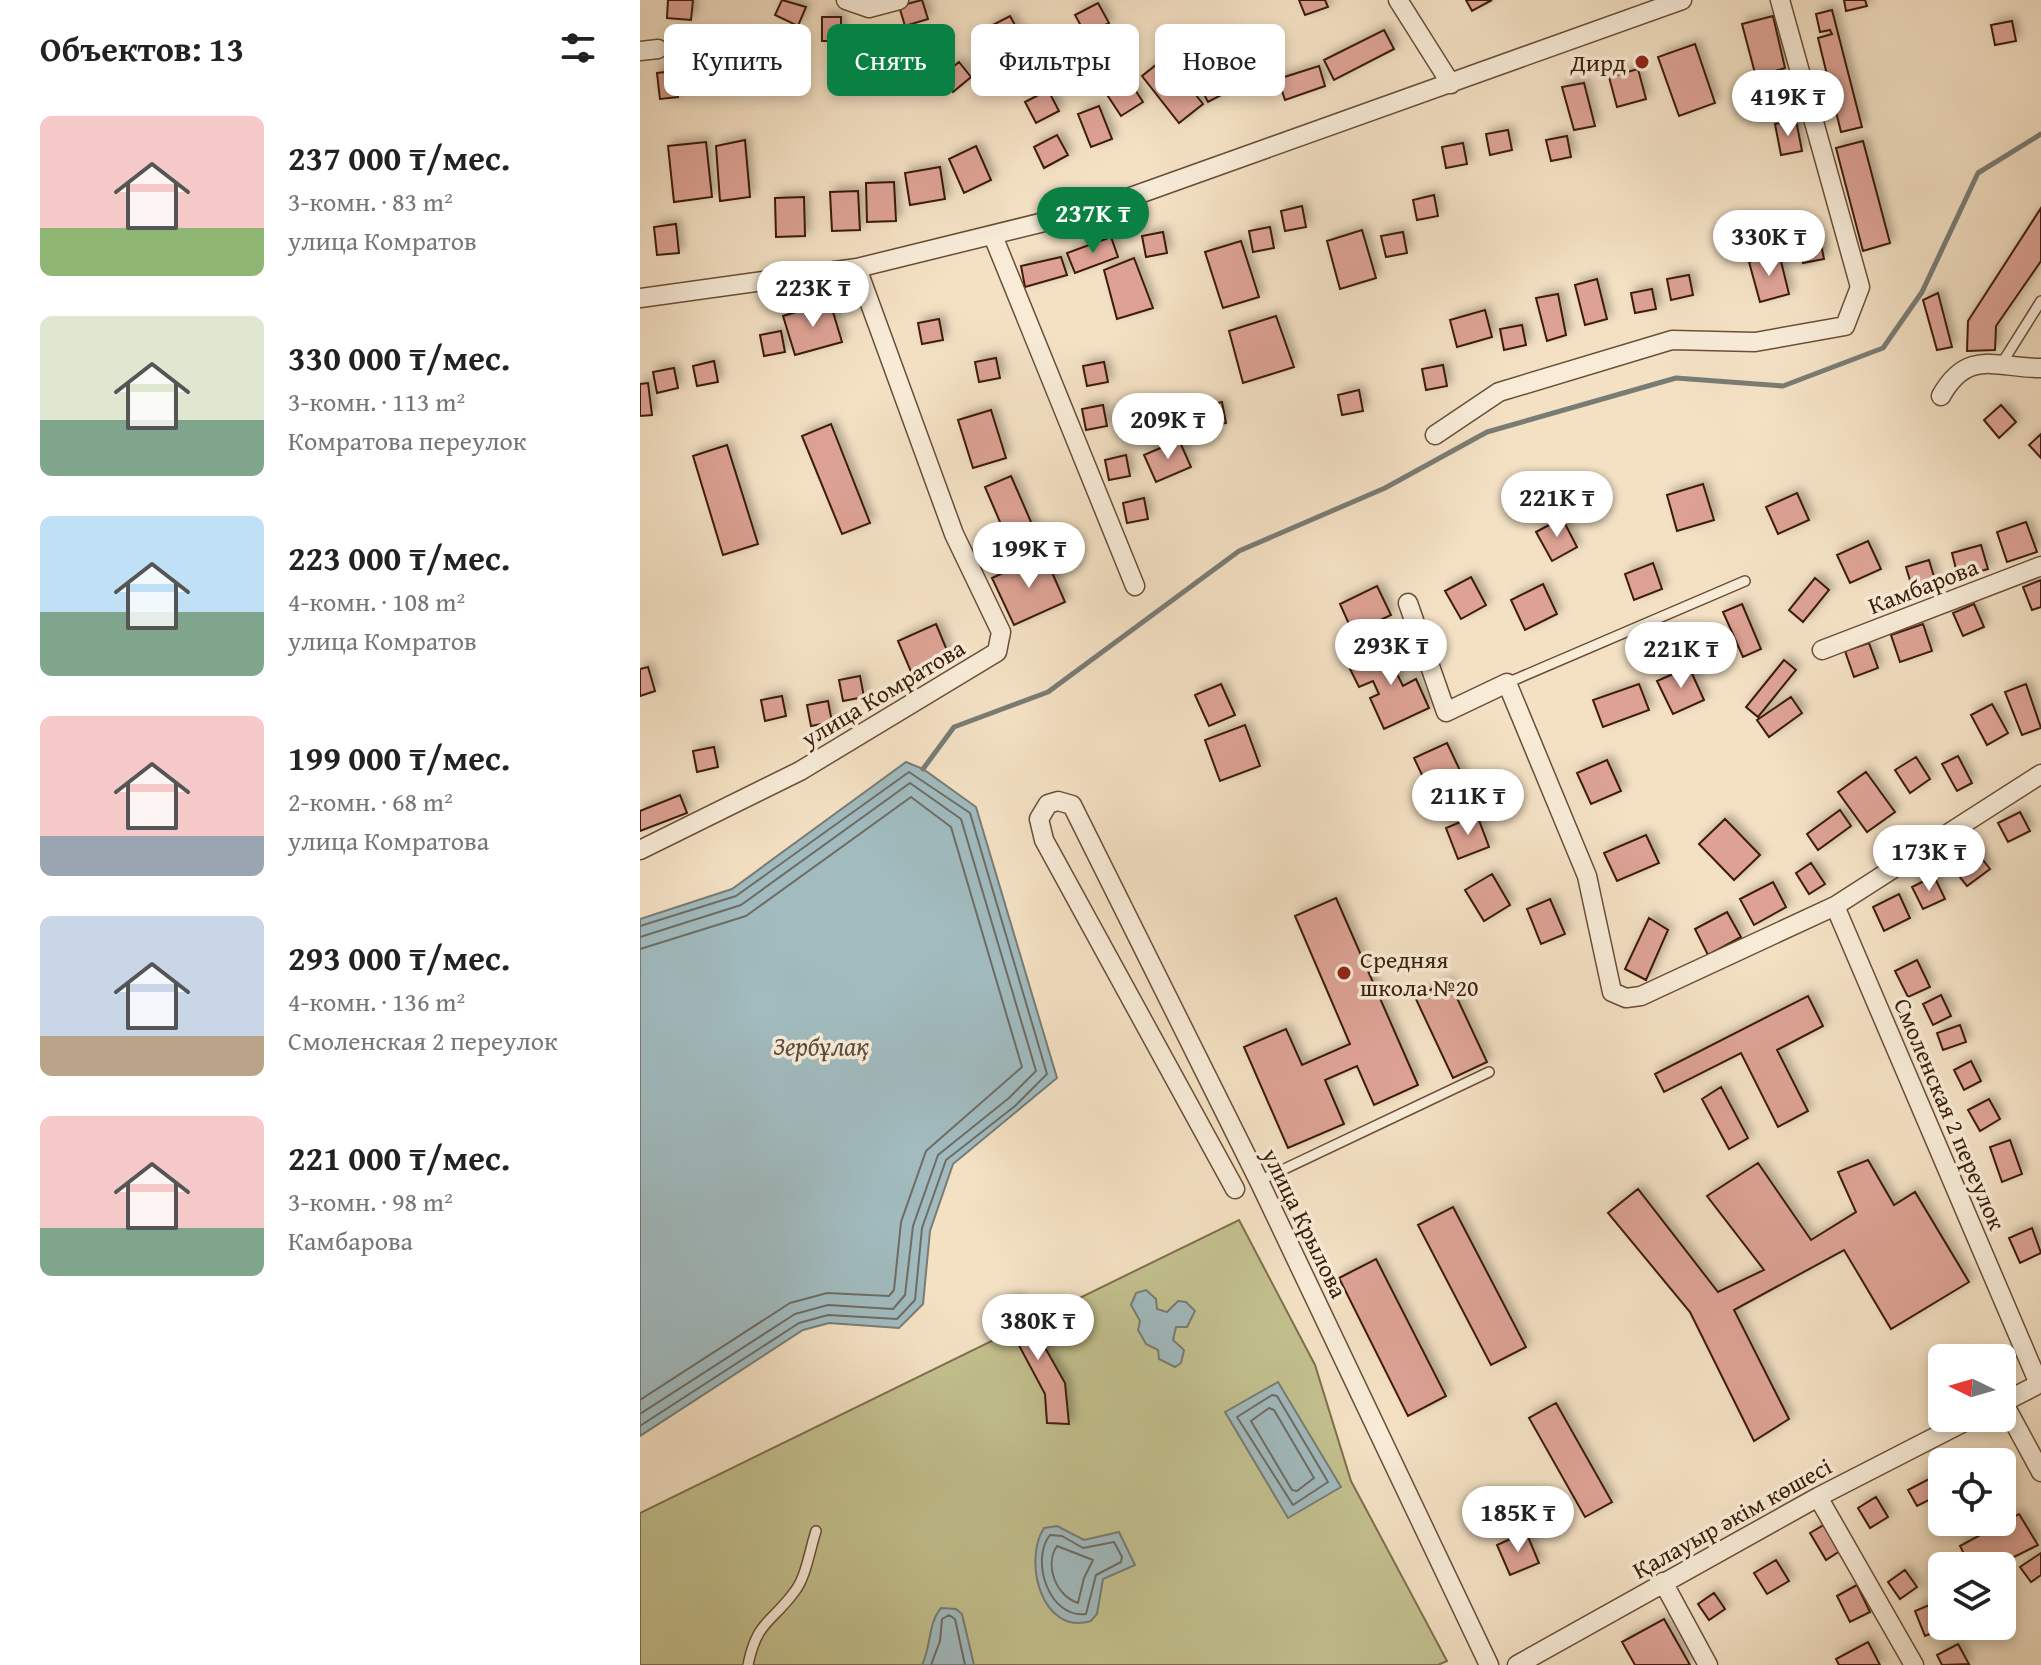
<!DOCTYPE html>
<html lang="ru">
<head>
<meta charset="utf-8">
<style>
  body { margin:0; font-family:"Gentium Book Plus",serif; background:#f6f6f6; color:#222; height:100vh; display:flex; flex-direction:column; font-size:30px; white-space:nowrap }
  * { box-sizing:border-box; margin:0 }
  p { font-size:26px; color:#767676 }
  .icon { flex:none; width:44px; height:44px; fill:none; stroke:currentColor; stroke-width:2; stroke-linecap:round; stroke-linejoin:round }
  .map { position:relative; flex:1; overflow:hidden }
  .drawer { display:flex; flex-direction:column; background:#fff; width:640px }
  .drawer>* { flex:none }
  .hud { position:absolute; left:24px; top:24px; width:760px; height:72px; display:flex; gap:16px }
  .needle { width:52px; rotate:275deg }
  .tools { position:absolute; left:1288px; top:1344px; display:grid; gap:16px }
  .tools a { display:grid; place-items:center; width:88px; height:88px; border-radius:12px; background:#fff; box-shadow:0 4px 12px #0003; font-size:40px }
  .price { position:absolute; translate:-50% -68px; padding:0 18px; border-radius:28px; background:#fff; color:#222; font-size:26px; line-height:52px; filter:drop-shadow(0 2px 4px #0008) }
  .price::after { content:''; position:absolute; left:50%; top:48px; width:24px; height:18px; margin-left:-12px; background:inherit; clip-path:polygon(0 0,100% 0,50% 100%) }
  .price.current { background:#0b8043; color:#fff }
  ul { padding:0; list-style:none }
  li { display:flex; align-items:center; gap:24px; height:200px; padding:0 40px }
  li span { display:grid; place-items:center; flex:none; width:224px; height:160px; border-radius:12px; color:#555 }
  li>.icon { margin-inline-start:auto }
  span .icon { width:96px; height:96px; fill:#fffc; stroke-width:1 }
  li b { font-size:34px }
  h2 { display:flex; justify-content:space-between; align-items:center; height:96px; padding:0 40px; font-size:34px }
  .tag { padding:0 28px; border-radius:12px; background:#fff; box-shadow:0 4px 12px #0003; font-size:28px; line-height:72px }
  .tag.current { background:#0b8043; color:#fff }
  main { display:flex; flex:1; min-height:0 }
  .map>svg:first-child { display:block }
</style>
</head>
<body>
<main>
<section class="drawer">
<h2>Объектов: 13<svg class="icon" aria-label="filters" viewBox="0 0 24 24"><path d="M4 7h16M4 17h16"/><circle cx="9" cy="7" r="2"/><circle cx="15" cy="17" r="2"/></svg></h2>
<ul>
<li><span style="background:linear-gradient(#f6c9c9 70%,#8fb573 0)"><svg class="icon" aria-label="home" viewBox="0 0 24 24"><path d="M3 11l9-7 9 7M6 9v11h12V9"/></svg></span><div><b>237 000 ₸/мес.</b><p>3-комн. · 83 m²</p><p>улица Комратов</p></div></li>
<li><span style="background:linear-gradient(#dfe7d0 65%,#7fa58c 0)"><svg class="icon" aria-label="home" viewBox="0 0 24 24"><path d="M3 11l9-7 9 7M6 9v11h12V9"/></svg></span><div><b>330 000 ₸/мес.</b><p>3-комн. · 113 m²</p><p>Комратова переулок</p></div></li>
<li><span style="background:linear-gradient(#bfe0f5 60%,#7fa58c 0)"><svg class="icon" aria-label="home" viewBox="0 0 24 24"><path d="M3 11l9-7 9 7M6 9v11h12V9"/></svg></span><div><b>223 000 ₸/мес.</b><p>4-комн. · 108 m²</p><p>улица Комратов</p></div></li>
<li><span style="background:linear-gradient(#f6c9c9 75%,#9aa5b1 0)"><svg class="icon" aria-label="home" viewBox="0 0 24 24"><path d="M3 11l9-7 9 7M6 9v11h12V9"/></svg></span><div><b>199 000 ₸/мес.</b><p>2-комн. · 68 m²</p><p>улица Комратова</p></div></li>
<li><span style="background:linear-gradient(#c9d6e8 75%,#b9a48a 0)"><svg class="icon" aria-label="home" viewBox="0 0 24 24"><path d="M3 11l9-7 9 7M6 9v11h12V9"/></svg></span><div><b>293 000 ₸/мес.</b><p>4-комн. · 136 m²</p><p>Смоленская 2 переулок</p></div></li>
<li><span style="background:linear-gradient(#f6c9c9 70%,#7fa58c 0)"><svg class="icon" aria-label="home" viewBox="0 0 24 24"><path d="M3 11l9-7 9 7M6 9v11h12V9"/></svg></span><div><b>221 000 ₸/мес.</b><p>3-комн. · 98 m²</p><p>Камбарова</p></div></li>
</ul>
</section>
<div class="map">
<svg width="1401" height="1665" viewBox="0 0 1401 1665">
  <defs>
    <filter id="shadow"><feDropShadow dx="4.5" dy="-4.5" stdDeviation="4" flood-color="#0004"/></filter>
  </defs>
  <rect width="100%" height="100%" fill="#f4e1c4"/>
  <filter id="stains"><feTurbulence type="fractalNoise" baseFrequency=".0025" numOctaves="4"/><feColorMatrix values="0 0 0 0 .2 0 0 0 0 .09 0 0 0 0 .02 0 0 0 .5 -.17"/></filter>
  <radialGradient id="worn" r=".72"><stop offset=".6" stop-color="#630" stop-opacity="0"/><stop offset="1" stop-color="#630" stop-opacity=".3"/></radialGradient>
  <path fill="#c3c18f" stroke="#806f4b" stroke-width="2" d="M599,1220L675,1365L711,1481L807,1661L798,1665H0V1513Z"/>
  <path fill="#a1bbbf" stroke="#797c75" stroke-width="2" d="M266,762L283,769L336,807L417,1078L313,1164L290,1231L283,1304L259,1328L189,1323L163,1330L0,1436V919L92,889Z
    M506,1290L516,1299L517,1309L527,1312L538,1301L546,1302L555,1311L547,1327H536L533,1340L544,1350L541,1363L535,1367L519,1359L518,1350L506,1344L498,1330L500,1321L491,1305L496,1293Z
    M638,1382L701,1487L648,1518L585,1412Z
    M417,1526L444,1540L479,1532L495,1565L463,1579L457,1614L451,1621C401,1636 383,1560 404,1528Z
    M301,1608L316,1609L322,1614L334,1665H282C291,1647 288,1623 301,1608Z"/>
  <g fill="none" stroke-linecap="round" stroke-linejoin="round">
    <path stroke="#6e6c63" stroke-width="2" d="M0,926L96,896L269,772L330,813L407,1074L375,1106L306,1160L282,1228L275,1300L257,1319L188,1315L159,1323L0,1426
      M0,937L101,905L270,783L321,819L396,1071L369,1098L298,1155L273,1226L265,1295L253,1309L188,1305L155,1314L0,1414
      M0,949L106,916L271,797L311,827L382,1067L286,1151L261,1222L254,1290L249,1296L187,1293L150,1303L0,1400
      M632,1395L637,1396L688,1482L653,1505L597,1417Z
      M629,1408L634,1410L674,1478L657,1491L652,1490L611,1421Z
      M410,1535L422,1536L443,1548L474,1542L482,1557L481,1562L456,1575L446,1614C409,1619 390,1560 410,1535Z
      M417,1546L453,1560L444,1578L438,1603C416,1596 404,1565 417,1546Z
      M291,1665L300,1641L302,1619L309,1615L315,1619L325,1665"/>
    <path stroke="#797c75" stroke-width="5" d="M283,769L314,727L408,692L599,551L745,488L847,432L1036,378L1143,386L1243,348L1282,292L1338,173L1401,134"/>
  </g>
  <path fill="#dda294" stroke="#3c1d07" stroke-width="2" filter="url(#shadow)" d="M28,0H53L51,20L27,18Z
    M142,0L166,7L158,26L135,15Z
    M282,0L288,19L265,26L259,6Z
    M659,0H685L688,7L665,15Z
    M826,0H852L832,11Z
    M1204,0H1225L1227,6L1206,11Z
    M458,3L469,23L446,35L435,15Z
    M1192,10L1222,127L1201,132L1178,38L1192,34L1190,30L1180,32L1176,14Z
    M370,16L381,36L357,49L347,28Z
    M1133,16L1145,68L1116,77L1102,24Z
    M182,17H201V41H182Z
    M1372,21L1376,41L1355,45L1351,25Z
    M744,30L754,49L694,80L684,60Z
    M231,40H248V67L230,66Z
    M1055,44L1075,103L1039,116L1018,57Z
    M274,49L284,75L269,81L258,55Z
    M59,50L93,55L90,77L56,71Z
    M613,54L624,75L600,87L590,67Z
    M526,57L563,104L539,123L502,76Z
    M319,62L331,77L313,92L301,77Z
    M679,66L685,86L645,100L638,79Z
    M580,69L591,90L568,102L557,81Z
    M998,69L1006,99L977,107L969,77Z
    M34,71L38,97L20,99L17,73Z
    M484,73L503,102L481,116L462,87Z
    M944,83L955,126L934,130L922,87Z
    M408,90L419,111L396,123L385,102Z
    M459,106L472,139L451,147L438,114Z
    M1156,120L1162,151L1141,155L1135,124Z
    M868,130L872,150L850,155L846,134Z
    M417,135L428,155L404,168L394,147Z
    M927,136L931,157L911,161L906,140Z
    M105,140L110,197L80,201L76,146Z
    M1223,141L1250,243L1223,251L1196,148Z
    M66,142L72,197L34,202L28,146Z
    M823,143L827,164L806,168L802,147Z
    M336,146L351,180L324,193L309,159Z
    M300,167L305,199L270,205L265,173Z
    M254,182L256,221L227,222L226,183Z
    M218,191L220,230L192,231L190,192Z
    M794,195L798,216L777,220L773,200Z
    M164,197L165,236L136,237L135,198Z
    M662,206L666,227L645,231L641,211Z
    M1401,208V261L1356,326L1355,350L1327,351L1328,321Z
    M36,224L39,253L17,255L14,227Z
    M630,227L634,248L613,252L609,231Z
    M722,230L736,278L700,289L687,241Z
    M523,232L527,253L506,257L502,236Z
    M763,232L767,253L746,257L741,236Z
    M471,237L478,257L435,273L427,253Z
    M1180,239L1184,259L1163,263L1159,243Z
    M601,241L619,297L583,308L565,252Z
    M1139,253L1149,294L1120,302L1109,262Z
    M421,257L427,275L385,287L381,266Z
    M494,258L513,308L477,319L464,270Z
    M1049,275L1053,295L1031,300L1027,279Z
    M957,279L967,319L945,325L935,285Z
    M1012,289L1016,309L995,313L991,293Z
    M1298,293L1312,347L1297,350L1283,300Z
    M918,294L926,335L907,341L896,298Z
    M190,302L202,342L155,355L143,316Z
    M845,310L852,337L817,347L810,320Z
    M636,316L654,367L603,383L589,331Z
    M299,319L303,340L282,344L278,323Z
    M882,325L886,345L864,350L860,329Z
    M141,331L145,352L124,356L120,335Z
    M356,358L360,378L339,382L335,362Z
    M74,361L78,382L57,386L53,366Z
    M464,362L468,382L447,386L443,366Z
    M803,365L807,386L786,390L782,369Z
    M34,368L38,388L17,393L13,372Z
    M8,383L12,415L0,416V384Z
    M719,390L723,411L702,415L698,395Z
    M582,402L586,423L565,427L561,407Z
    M463,405L467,426L446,430L442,409Z
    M1361,405L1376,422L1359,438L1344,420Z
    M351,410L366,458L333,468L318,420Z
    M191,424L230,523L202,534L162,436Z
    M1401,434V458L1389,445Z
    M539,440L551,467L516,482L504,455Z
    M87,445L118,544L83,555L53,456Z
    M486,455L490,476L469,480L465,460Z
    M371,476L401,545L375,557L345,487Z
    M1063,484L1074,520L1037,531L1027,495Z
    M1157,493L1169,520L1138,534L1126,507Z
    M504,498L508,519L487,523L483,503Z
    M922,518L937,547L912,561L896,532Z
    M1386,522L1397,552L1367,562L1357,532Z
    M1228,541L1241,569L1210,583L1197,555Z
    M1341,545L1348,569L1318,577L1312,553Z
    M404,554L425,602L374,625L352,578Z
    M1289,560L1297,587L1274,594L1266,567Z
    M1013,563L1022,589L994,600L985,574Z
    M831,577L846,605L821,619L805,591Z
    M1175,578L1189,590L1163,622L1149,610Z
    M1401,580V607L1392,610L1383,587Z
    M903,584L917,614L885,630L871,600Z
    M737,586L751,615L713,633L700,604Z
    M1102,604L1121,649L1103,657L1083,612Z
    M1334,604L1344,627L1323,636L1313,613Z
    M296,624L311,660L272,674L258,641Z
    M1283,624L1292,651L1260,662L1251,635Z
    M768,643L775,658L754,668L763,686L776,679L789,708L744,729L730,698L739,694L733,681L719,687L710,669Z
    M1229,643L1238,668L1214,677L1205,651Z
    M1144,660L1156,670L1118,717L1106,707Z
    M8,667L15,691L0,696V669Z
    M1049,667L1064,700L1033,714L1017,681Z
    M220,676L224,697L203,701L199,680Z
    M581,684L595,715L569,726L555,695Z
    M999,684L1009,710L963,727L953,700Z
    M1386,684L1401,728L1382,735L1365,692Z
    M142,696L146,716L125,721L121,700Z
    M1151,697L1162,713L1129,737L1117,720Z
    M188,701L192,722L171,726L167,705Z
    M1352,704L1368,733L1347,745L1331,715Z
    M605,725L620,766L580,781L565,740Z
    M807,743L824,779L791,794L774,758Z
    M74,747L78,767L57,772L53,751Z
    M1318,756L1332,783L1317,791L1302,764Z
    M1276,757L1290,779L1270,793L1255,770Z
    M967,760L981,791L951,804L937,773Z
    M1226,772L1255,812L1227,832L1198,792Z
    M40,795L47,813L0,831V811Z
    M1200,810L1211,826L1178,850L1167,834Z
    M1380,812L1390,831L1368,842L1358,823Z
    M837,815L849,847L818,859L806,828Z
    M1085,819L1120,855L1094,880L1059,844Z
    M1006,835L1019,863L977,881L964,853Z
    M1335,850L1350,869L1327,886L1312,867Z
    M1171,863L1185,884L1169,894L1156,873Z
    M852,874L870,905L844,921L825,890Z
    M1294,876L1305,899L1283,909L1272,887Z
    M1133,882L1146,907L1114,925L1100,899Z
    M1259,894L1270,918L1244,931L1233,907Z
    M696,898L778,1085L734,1105L717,1066L685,1080L704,1124L648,1148L604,1047L646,1029L662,1065L710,1044L655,916Z
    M910,899L925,934L901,944L887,909Z
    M1087,912L1101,937L1068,955L1055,929Z
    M1009,918L1028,930L1006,980L985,969Z
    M1277,960L1290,987L1268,997L1255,971Z
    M809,981L847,1062L813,1078L775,997Z
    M1301,995L1311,1016L1293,1025L1283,1004Z
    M1168,996L1183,1026L1137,1050L1168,1111L1138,1127L1101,1053L1024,1092L1015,1074Z
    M1320,1025L1326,1042L1303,1050L1297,1033Z
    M1331,1061L1341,1081L1324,1090L1314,1070Z
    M1081,1087L1108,1138L1089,1149L1062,1099Z
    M1349,1099L1360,1119L1340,1131L1328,1110Z
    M1370,1140L1382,1174L1362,1182L1350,1147Z
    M1228,1160L1254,1205L1275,1192L1329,1282L1251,1329L1204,1250L1094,1310L1149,1419L1114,1441L1050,1312L968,1213L998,1189L1078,1292L1124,1270L1067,1196L1118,1163L1171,1240L1216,1212L1198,1172Z
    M813,1207L886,1347L851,1365L778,1225Z
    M1392,1228L1401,1253L1380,1263L1369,1238Z
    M736,1259L806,1396L768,1416L699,1278Z
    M377,1298L425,1383L429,1424L407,1423L405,1394L358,1306Z
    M916,1403L972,1502L945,1517L889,1418Z
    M1289,1479L1297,1496L1277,1506L1268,1490Z
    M1236,1497L1248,1517L1230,1528L1218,1508Z
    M1379,1514L1398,1545L1356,1566H1330L1320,1546Z
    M1187,1523L1203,1549L1186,1560L1170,1533Z
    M886,1532L899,1563L870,1575L857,1545Z
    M1401,1553V1575L1391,1582L1380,1567Z
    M1136,1560L1149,1581L1127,1594L1114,1573Z
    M1265,1570L1277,1587L1260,1599L1248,1582Z
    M1217,1585L1230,1612L1210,1622L1197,1596Z
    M1074,1593L1085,1609L1069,1620L1058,1604Z
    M1299,1601L1302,1626H1309L1285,1636L1275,1611Z
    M1024,1619L1050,1665H995L982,1642Z
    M1228,1642L1240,1665H1199L1196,1659Z
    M1318,1644L1329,1664L1302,1665L1297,1655Z"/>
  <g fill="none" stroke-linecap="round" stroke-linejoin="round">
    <g stroke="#6a4e36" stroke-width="12">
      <path id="lane" d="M1362,363L1401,301
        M867,683L1105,581
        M619,1181L849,1072
        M108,1665C117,1620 132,1623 155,1591C166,1577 170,1549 176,1531"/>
    </g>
    <g stroke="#6a4e36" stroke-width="21">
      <path id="street" d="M206,0L229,8L259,0
        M758,0L811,84
        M0,51L18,49
        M353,236L495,586
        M0,298L217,268L457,209L1042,0
        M1301,396C1328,348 1356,368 1401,368
        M795,435L859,392L1032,340L1115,342L1205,326L1220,287L1140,0
        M768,603L806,712L867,683L947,876L972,992L986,998L1001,996L1195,906L1401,774
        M1182,650L1401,566
        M0,850L160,771L357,652L361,632L314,534L217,268
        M1195,906L1399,1384
        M595,1189L404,840L399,819L408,804L418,801L432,805L619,1181L849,1665
        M1363,1402L1401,1472
        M1362,1403L1401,1383
        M1178,1497L1274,1665
        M1023,1582L1068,1665
        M877,1665L1178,1497L1332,1418"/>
    </g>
    <use href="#lane" stroke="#f8ecd9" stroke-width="9"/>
    <use href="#street" stroke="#f8ecd9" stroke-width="18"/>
  </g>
  <g fill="#8f2418" stroke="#f8ecd9" stroke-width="3">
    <circle cx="1002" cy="62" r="8"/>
    <circle cx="704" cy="973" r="8"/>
  </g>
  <g text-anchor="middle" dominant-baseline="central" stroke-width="7" stroke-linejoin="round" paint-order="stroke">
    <g font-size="24" fill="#3c1d07" stroke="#f8ecd9" text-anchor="end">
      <text x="986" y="62">Дирд</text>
      <text x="720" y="959" text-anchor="start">Средняя<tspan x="720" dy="28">школа №20</tspan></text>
    </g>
    <g font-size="24" fill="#3c1d07" stroke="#f8ecd9">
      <text transform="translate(1283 586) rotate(-21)">Камбарова</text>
      <text transform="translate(243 693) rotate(-31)">улица Комратова</text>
      <text transform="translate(1310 1114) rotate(67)">Смоленская 2 переулок</text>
      <text transform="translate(665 1223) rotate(64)">улица Крылова</text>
      <text transform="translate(1092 1518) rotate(-29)">Қалауыр әкім көшесі</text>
    </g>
    <g font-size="26" font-style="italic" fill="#5a4c3e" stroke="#f8ecd9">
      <text x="181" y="1045">Зербұлақ</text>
    </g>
  </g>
  <rect width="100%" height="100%" filter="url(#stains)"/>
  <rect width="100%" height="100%" fill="url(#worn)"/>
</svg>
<div class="tools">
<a><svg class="needle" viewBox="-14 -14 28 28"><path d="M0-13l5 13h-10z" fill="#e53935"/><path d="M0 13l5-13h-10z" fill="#767676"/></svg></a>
<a><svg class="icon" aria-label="locate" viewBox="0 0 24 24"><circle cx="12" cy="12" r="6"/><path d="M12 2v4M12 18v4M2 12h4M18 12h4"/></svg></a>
<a><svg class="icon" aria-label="layers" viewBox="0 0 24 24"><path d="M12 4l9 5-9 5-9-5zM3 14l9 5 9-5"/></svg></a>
</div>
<b class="price" style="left:1148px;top:138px">419K ₸</b>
<b class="price current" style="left:453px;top:255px">237K ₸</b>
<b class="price" style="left:1129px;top:278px">330K ₸</b>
<b class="price" style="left:173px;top:329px">223K ₸</b>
<b class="price" style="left:528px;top:461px">209K ₸</b>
<b class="price" style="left:917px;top:539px">221K ₸</b>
<b class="price" style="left:389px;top:590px">199K ₸</b>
<b class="price" style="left:751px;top:687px">293K ₸</b>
<b class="price" style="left:1041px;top:690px">221K ₸</b>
<b class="price" style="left:828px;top:837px">211K ₸</b>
<b class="price" style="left:1289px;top:893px">173K ₸</b>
<b class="price" style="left:398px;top:1362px">380K ₸</b>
<b class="price" style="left:878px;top:1554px">185K ₸</b>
<div class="hud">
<a class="tag">Купить</a>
<a class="tag current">Снять</a>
<a class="tag">Фильтры</a>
<a class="tag">Новое</a>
</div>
</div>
</main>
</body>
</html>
